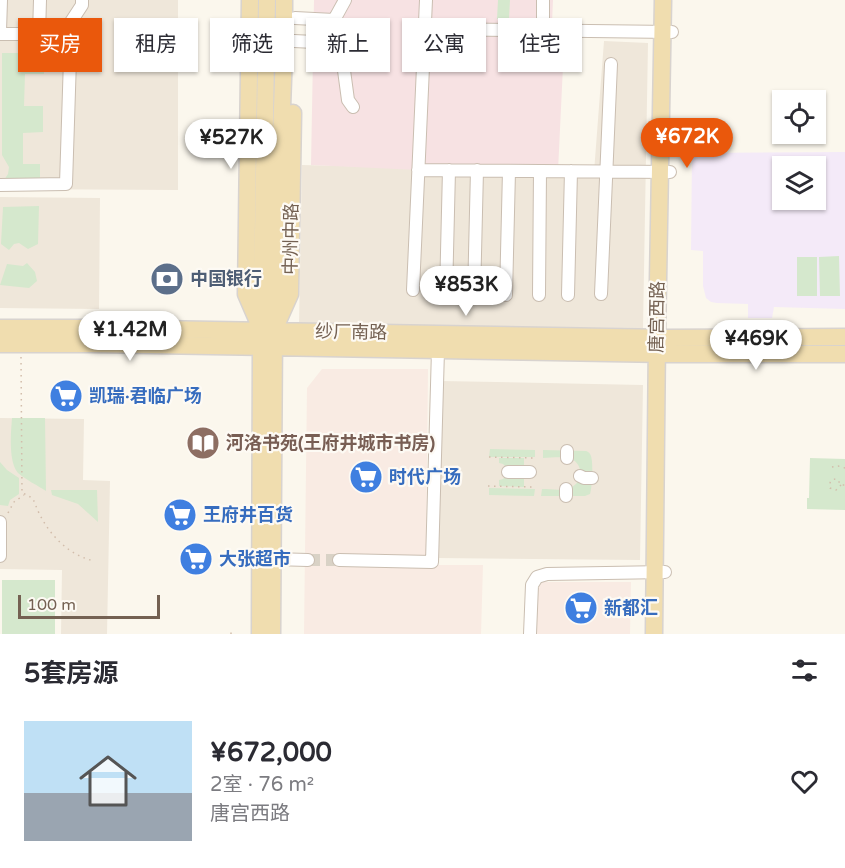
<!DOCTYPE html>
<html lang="zh">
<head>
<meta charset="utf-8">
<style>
  body { margin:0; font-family:"Varela Round","Noto Sans SC",sans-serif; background:#f7f7f7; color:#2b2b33; height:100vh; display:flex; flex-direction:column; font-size:22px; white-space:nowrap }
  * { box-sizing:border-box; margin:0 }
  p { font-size:20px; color:#7c7c81 }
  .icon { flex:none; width:33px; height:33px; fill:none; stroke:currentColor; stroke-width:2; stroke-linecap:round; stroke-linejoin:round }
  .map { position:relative; height:634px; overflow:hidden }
  .panel { display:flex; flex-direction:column; background:#fff; flex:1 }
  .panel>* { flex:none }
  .guide { position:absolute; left:18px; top:18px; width:810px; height:54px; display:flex; gap:12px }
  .fabs { position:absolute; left:772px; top:90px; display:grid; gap:12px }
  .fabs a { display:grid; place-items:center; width:54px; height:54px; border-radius:0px; background:#fff; box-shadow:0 2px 4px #0004; font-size:30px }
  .scale { position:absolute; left:18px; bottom:15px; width:142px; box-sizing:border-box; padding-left:6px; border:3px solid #746152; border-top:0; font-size:16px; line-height:21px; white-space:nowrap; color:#746152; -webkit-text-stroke:4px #fdfaf4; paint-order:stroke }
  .price { position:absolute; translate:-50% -51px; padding:0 14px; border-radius:21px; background:#fff; color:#222; font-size:20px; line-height:39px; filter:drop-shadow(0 2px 3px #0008) }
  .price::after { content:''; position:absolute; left:50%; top:36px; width:18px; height:14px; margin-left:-9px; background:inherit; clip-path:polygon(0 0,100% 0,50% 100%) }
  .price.on { background:#ea580c; color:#fff }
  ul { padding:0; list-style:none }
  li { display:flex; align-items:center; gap:18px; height:150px; padding:0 24px }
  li+li { border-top:2px solid #e1e1e2 }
  li span { display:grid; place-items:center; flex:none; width:168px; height:120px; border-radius:0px; color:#555 }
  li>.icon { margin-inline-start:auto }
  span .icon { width:72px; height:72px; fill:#fffc; stroke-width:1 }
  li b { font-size:26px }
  h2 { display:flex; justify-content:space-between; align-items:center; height:72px; padding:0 24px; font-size:26px }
  .chip { padding:0 21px; border-radius:0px; background:#fff; box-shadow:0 2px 4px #0004; font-size:21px; line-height:54px }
  .chip.on { background:#ea580c; color:#fff }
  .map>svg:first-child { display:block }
</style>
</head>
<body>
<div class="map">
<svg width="845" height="634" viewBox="0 0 845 634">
  <rect width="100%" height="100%" fill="#fbf7ed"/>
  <path fill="#efe7da" d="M0,0H178V190L0,189Z
    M604,41L648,43L643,328L299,326L302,165L594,172Z
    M0,197L100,198L99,309L0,308Z
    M441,381L643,385L640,560L438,558Z
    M0,418L84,419L83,480L110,481L107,634H61L62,570L0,569Z"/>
  <path fill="#f9ebe3" d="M322,369H428L426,565H483L481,634H304L307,388Z
    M534,582H631L630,634H531Z"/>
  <path fill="#f4eaf8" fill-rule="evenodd" d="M845,152V309L774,307L772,318H748V304L717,303L711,302L706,298L703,286V251L691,250L692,153ZM783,166H816V200H783Z"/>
  <path fill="#f7e2e3" d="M314,0H553L552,23L565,24L558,171L418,170L311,165Z"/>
  <path fill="#d5e8cd" d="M498,0H510L509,19H497Z
    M2,53H44V74H25L24,106H43V132L23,133V164H40V180H4L8,174L9,167L2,155Z
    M39,206L38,244L28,249L19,243L14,244L9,250L1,244L3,207Z
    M839,256L840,296H820L819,257Z
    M797,257H817V296H797Z
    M27,263L35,272L37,281L29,288L0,285L7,264L23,266Z
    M12,418H45L46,491C40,487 23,478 18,473C8,461 11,432 12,418Z
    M490,449L535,450V457H489Z
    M543,450L586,451C588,452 589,452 590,454C594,459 592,488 590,494L585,496H541L542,489C551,489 562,491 570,488C583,483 584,464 571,459C563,456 551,458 543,458Z
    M499,458H524V487L499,486V480L503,479L507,475V468L503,464L499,463Z
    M810,458L845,459V510L807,509V498H809Z
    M0,462L7,470L19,478V494L10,500L8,506L0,505Z
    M489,488L535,489L534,496L489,495Z
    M51,490H97L98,522L78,504L52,495Z
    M2,580H55V634H2Z"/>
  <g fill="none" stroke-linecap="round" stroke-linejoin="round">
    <path stroke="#d9d2c6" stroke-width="12" stroke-dasharray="12 6" stroke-linecap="butt" d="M308,560H339"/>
    <g stroke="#cabeb1" stroke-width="14">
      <path id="minor" d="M345,0L334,20V43L343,63L348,100L353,107
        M295,18L334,20
        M424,29L672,32
        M543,30V0
        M0,31L1,0
        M0,34H63
        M39,34L40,0
        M294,41L334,43
        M418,170L670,172
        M0,185L66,184L70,59L63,34L82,5V0
        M413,290L426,0
        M446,294L449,170
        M601,294L611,64
        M506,295L509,171
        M539,295L540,171
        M568,295L571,171
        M474,296L477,170
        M567,458V451
        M508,472H530
        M580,476L584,478H592
        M566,496V489
        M0,522V556
        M273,559L308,560
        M339,560L432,562L438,350
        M530,634L532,585L537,577L547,574L665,572"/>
    </g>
    <g stroke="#d8d3cf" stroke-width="19">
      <path id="major" d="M250,0L246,294L259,324
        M278,321L290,294L293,113
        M0,328H100L667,338L845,337
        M0,344H91L667,354H845
        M260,634L261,347L267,0
        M272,634L274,331L284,52V0
        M654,634L657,337L663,0"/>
    </g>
    <path stroke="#d2bdab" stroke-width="1.5" stroke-dasharray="1.5 4.5" stroke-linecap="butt" d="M21,357L22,493C36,498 33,501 39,513C50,536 69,555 94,561
      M489,457L535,458
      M832,467L838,466L845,468
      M841,485L836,490L830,488C829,482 831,479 837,479L841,485H845
      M488,486L535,487
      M8,513L14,502L24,495
      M231,634V628"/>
    <use href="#minor" stroke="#fff" stroke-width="12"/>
    <use href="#major" stroke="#f0ddaf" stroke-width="16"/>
  </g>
  <defs>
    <g id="bank-disc" transform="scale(1.725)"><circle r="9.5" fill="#5c6f8a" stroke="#fdfaf4"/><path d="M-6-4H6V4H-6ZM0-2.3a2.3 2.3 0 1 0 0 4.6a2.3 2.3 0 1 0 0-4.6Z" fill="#fff"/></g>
    <g id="supermarket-disc" transform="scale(1.725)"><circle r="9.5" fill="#3f7fe0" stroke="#fdfaf4"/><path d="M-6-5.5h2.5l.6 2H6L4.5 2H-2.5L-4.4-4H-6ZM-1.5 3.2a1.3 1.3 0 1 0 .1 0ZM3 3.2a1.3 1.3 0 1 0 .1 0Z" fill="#fff"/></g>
    <g id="library-disc" transform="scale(1.725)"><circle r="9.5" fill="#8d6e63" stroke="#fdfaf4"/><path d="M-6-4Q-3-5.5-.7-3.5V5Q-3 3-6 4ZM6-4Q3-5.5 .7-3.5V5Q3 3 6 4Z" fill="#fff"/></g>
  </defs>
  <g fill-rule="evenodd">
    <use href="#bank-disc" x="167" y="279"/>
    <use href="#supermarket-disc" x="66" y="396"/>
    <use href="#library-disc" x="203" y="443"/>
    <use href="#supermarket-disc" x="366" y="477"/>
    <use href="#supermarket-disc" x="180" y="515"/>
    <use href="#supermarket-disc" x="196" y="559"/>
    <use href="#supermarket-disc" x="581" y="608"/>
  </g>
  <g text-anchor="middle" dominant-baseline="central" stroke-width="4.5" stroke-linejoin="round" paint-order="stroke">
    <g font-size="18" fill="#746152" stroke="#fdfaf4">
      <text transform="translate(291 239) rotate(-89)">中州中路</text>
      <text transform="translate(657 317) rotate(-89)">唐宫西路</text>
      <text transform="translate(351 332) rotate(1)">纱厂南路</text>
    </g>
    <g font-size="18" font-weight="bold" fill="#4e5e75" stroke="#fdfaf4" text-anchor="start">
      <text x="190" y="279">中国银行</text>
    </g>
    <g font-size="18" font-weight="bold" fill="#366cbe" stroke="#fdfaf4" text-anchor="start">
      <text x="89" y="396">凯瑞·君临广场</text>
      <text x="389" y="477">时代广场</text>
      <text x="203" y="515">王府井百货</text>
      <text x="219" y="559">大张超市</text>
      <text x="604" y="608">新都汇</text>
    </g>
    <g font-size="18" font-weight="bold" fill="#785e54" stroke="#fdfaf4" text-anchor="start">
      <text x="226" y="443">河洛书苑(王府井城市书房)</text>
    </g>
  </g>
</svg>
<div class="fabs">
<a><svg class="icon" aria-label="locate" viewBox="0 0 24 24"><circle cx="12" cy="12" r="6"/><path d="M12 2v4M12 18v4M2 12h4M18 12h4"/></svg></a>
<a><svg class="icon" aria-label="layers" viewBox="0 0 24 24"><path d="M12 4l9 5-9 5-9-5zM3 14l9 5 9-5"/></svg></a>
</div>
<div class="scale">100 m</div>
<b class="price on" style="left:687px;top:169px">¥672K</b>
<b class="price" style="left:231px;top:170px">¥527K</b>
<b class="price" style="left:466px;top:317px">¥853K</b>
<b class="price" style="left:130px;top:362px">¥1.42M</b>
<b class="price" style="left:756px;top:371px">¥469K</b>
<div class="guide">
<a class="chip on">买房</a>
<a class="chip">租房</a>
<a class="chip">筛选</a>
<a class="chip">新上</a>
<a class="chip">公寓</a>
<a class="chip">住宅</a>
</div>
</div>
<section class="panel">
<h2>5套房源<svg class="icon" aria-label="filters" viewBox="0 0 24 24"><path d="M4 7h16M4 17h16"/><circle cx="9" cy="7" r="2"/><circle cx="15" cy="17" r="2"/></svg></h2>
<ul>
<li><span style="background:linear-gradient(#bfe0f5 60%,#9aa5b1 0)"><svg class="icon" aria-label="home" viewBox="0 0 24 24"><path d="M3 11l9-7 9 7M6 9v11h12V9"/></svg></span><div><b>¥672,000</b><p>2室 · 76 m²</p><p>唐宫西路</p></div><svg class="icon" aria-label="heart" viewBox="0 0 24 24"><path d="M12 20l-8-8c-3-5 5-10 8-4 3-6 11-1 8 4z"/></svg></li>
</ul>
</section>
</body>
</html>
